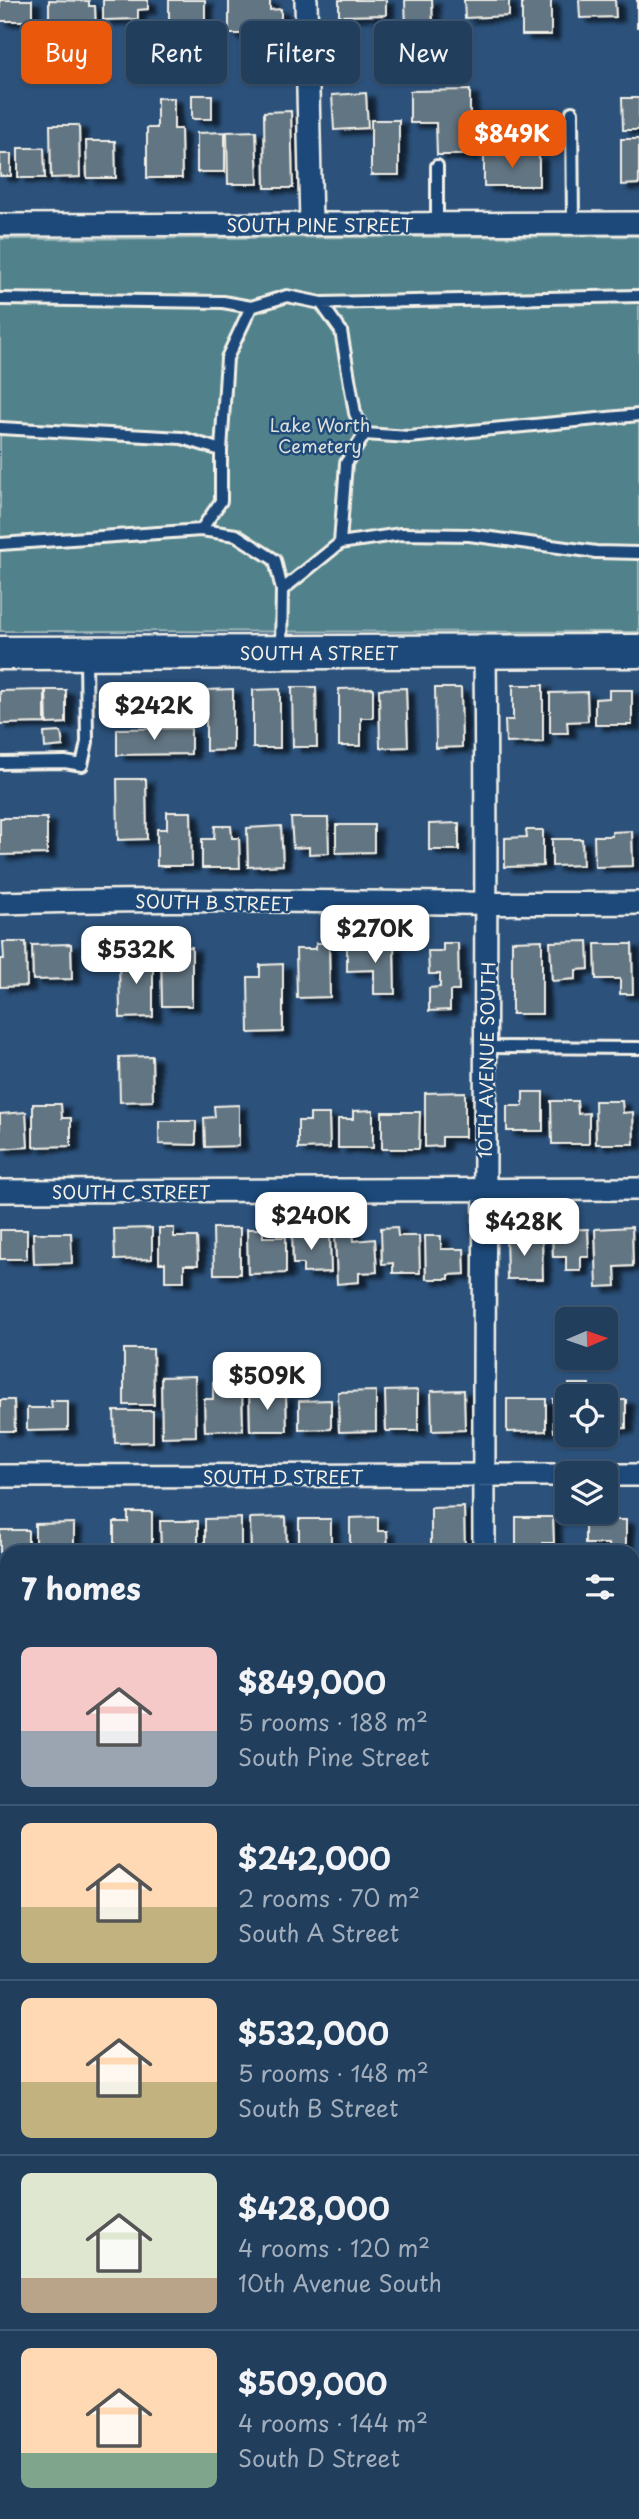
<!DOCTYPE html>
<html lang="en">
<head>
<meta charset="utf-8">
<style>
  body { margin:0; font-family:"Playpen Sans",sans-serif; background:#294563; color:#f1f3f6; height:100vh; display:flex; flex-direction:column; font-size:26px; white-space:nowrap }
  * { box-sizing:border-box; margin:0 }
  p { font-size:23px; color:#a2aebc }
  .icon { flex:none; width:38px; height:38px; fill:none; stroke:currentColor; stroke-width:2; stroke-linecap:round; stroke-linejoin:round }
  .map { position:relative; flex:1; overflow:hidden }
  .sheet { position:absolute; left:0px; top:1545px; width:640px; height:975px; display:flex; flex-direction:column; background:#213e5d; border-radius:21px 21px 0 0; box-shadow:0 2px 5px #0004,0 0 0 2px #3e5772 }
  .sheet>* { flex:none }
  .banner { position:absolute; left:21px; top:21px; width:598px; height:63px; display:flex; gap:14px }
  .needle { width:46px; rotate:88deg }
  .tools { position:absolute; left:555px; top:1307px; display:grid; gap:14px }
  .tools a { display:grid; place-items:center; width:63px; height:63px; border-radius:10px; background:#213e5d; box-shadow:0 2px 5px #0004,0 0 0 2px #3e5772; font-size:35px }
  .price { position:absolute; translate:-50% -60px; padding:0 16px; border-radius:14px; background:#fff; color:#222; font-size:23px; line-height:46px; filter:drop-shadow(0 2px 4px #0008) }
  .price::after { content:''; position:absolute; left:50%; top:42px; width:21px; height:16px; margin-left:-10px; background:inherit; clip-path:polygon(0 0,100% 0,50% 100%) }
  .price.on { background:#ea580c; color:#fff }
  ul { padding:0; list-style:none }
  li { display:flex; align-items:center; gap:21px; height:175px; padding:0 21px }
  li+li { border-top:2px solid #3e5772 }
  li span { display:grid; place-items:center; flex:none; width:196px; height:140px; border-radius:10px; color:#555 }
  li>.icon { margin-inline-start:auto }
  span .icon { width:84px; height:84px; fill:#fffc; stroke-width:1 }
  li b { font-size:30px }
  h2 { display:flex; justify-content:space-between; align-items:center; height:84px; padding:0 21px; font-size:30px }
  .pill { padding:0 24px; border-radius:10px; background:#213e5d; box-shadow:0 2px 5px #0004,0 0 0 2px #3e5772; font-size:24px; line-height:63px }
  .pill.on { background:#ea580c; color:#fff }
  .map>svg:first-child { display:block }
</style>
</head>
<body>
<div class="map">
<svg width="639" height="2519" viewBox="0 0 639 2519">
  <defs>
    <filter id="shadow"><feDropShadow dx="8" dy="4.5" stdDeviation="2" flood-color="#0009"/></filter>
  </defs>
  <rect width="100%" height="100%" fill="#2c527c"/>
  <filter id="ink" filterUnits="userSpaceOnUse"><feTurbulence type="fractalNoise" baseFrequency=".0143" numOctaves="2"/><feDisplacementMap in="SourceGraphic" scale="14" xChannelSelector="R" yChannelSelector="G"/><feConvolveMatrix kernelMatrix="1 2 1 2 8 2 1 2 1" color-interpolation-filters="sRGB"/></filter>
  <g filter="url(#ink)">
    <path fill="#51818b" stroke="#a2b9ba" stroke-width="2" d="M639,236V632L0,631V239Z"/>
    <path fill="#627482" stroke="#f4f1e8" stroke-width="2" filter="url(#shadow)" d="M0,0H32V21H0Z
      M49,0L89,1V6H95L96,31L49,32Z
      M103,0H148V9L138,10V19L103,20Z
      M169,0H205V45H194V37H180V28H169Z
      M229,0H270V10L281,9V34H229Z
      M339,0H386V15L339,16Z
      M405,0H432L433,27L406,28Z
      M464,0H509V16L465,18Z
      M522,0H551V35H522Z
      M579,0H615L616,17L580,18Z
      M637,0H639V27H637Z
      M470,90V155H437L436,123H410V91Z
      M366,93L368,128L334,130L332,95Z
      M192,95H212V119H192Z
      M157,98H174V129H181L182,178H147V128H157Z
      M622,98H639V130H623Z
      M291,111L293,188H265L264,112Z
      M371,120H399V175H371Z
      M50,125H79L80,177L51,178Z
      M256,131L258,184H228L227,132Z
      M225,132V172H197V133Z
      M621,139H639V184L621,185Z
      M86,141H115L116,178H87Z
      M18,148H44L45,178H18Z
      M0,154H11V176H0Z
      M484,155H539V186H484Z
      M513,685H543V742L506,743L505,720H513Z
      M188,687V719L146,720V688Z
      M292,687H316L317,747H293Z
      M373,688V718H361V746H339V689Z
      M406,688L408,747L380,748L379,689Z
      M435,688H461L462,747L436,748Z
      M233,689V750L206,751V690Z
      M280,689V748H253V690Z
      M45,690V723L0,724V691Z
      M46,690H66V723L47,724Z
      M609,690H632V725H595V699L609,698Z
      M587,692L588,721L567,722L568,733H550V693Z
      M191,728V754L117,755V729Z
      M61,732L63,746L45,748L44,733Z
      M117,779H146L147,839L118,840Z
      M167,812H191L192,866H157V829H167Z
      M0,818H47V854L0,855Z
      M291,818H328L329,853L309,854V847L293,848Z
      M459,823V850H429V824Z
      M336,825H374V852L336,853Z
      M215,826H231L232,838H239L240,868H202V839H214Z
      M281,826L283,865L248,867L247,828Z
      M526,830H543V866L505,867V838L527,837Z
      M632,831L633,866L595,867L594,836H612V832Z
      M552,839H582L583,865L552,866Z
      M542,940V1014H512V941Z
      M588,941L589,969L576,970V979L552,981L550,942Z
      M3,942H26L27,986L0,987V959H4Z
      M316,943H329L330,997L297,998L296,949H316Z
      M443,943H458L459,991H450V1010L429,1011V988L440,987V974H429L428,951H443Z
      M71,944L72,979L33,980L32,945Z
      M595,944H632L633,994H620V979H596Z
      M394,945L395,994H374V970L347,971V946Z
      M161,947H192V1006H162Z
      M119,955H153V1017L120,1018Z
      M283,964V1032L249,1033L248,977H260V965Z
      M152,1056L153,1101L120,1102L119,1057Z
      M465,1092V1137H442V1146L425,1147V1093Z
      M523,1092H543V1131H507V1106H523Z
      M551,1101H577L578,1114L589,1113V1144H552Z
      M595,1101H622L623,1113L633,1112L634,1144H596Z
      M33,1104H61L62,1118H71V1146L33,1147Z
      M239,1105V1146L205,1147L204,1118L215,1117L214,1106Z
      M373,1110V1148H338V1119H353V1111Z
      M26,1112L28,1147L0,1149V1114Z
      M382,1112H420L419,1149H382Z
      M310,1114H329L330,1148L298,1149V1121H310Z
      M159,1121H196V1145L159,1144Z
      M397,1227L398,1236H419L420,1273H393V1263L382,1264L381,1228Z
      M632,1227L633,1266L615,1267L616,1286L597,1287L595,1229Z
      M152,1228V1259L115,1260L114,1229Z
      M159,1228H174V1237H197L198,1265H184V1281H165V1263H159Z
      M213,1228H240V1274H214Z
      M292,1228H308V1237L330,1236L331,1272L303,1273V1264H293Z
      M247,1229H263V1237H286V1273L248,1274Z
      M588,1229L589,1257H581V1271H566V1257H553L552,1230Z
      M0,1230H27V1259H0Z
      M353,1231L354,1241L375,1239L377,1272L359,1273V1282L337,1284L335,1232Z
      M506,1232H522V1241L542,1240L543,1279H507Z
      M33,1233H71L72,1263L34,1264Z
      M425,1236H441V1249H464L465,1274L449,1275V1279H426Z
      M124,1349H153L154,1405H124Z
      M195,1376L196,1436L162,1437L161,1377Z
      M213,1383H228V1389H242L243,1430L205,1431L204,1399H213Z
      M569,1384H589V1396H570Z
      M249,1389H267V1396H286L287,1431H250Z
      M418,1390V1431H386L385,1391Z
      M464,1390L465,1430L432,1431L431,1391Z
      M376,1391V1431L339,1432L338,1392Z
      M567,1398V1431L554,1432L553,1399Z
      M507,1399H546V1431L507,1432Z
      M0,1400H14L15,1431H0Z
      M331,1400V1429L299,1430V1401Z
      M606,1400H626V1428L606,1429Z
      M51,1401H68V1430L27,1431V1408H52Z
      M114,1411H153V1442L115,1443Z
      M464,1507L465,1552H431V1508Z
      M128,1512H152V1552H114V1522H128Z
      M286,1517L287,1552H251L250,1518Z
      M378,1517V1531H387L388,1552H350V1518Z
      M516,1517H553L554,1543H542V1552H516Z
      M241,1518V1552H205V1519Z
      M299,1519H331V1552H299Z
      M585,1520H626V1551H610L609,1544H585Z
      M160,1521H198V1548L161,1549Z
      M74,1523V1552H35V1524Z
      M0,1530H28V1552H7V1571H0Z
      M0,1686H7V1725H0Z
      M634,1786H639V1894H634Z
      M0,1804H7V1848H5L4,1839H0Z
      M0,1967H7V2003H0Z
      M634,2078H635V2109H634Z
      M0,2081H7V2112H0Z
      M0,2197H7V2270H0Z
      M634,2236H639V2264H634Z
      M0,2282H7V2297H0Z
      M634,2358H639V2388H634Z
      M5,2380H7V2437H0V2417H5Z
      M44,2513H72V2519H44Z
      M118,2513H133V2519H118Z
      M213,2513H241V2519H214Z
      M303,2513H331V2519H303Z
      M343,2513H372V2519H343Z
      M395,2513H450L435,2519H397Z"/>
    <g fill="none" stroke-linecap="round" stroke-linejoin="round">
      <g stroke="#f4f1e8" stroke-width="16">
        <path id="lane" d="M572,112L573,223
          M437,224V166
          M0,299L223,302L251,307
          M321,303L639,296
          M0,428L182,438L221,450V501L201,530L0,544
          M221,450L227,358L251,307L287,296L321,303L341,331L355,413L365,434L409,437L639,415
          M201,530L236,535L275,560L282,590L281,650
          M340,543L346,463L365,434
          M282,590L340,543L401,534L469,535L596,552L639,553
          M0,763L65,762L82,765L87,742L86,655
          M486,1047L639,1048
          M634,1900H639
          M634,2189H639"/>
      </g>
      <g stroke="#f4f1e8" stroke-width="26">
        <path id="street" d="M306,0L311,224
          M0,225L639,223
          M0,903C213,896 426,906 639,903
          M0,1191L639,1189
          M606,1475H639
          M0,1476L567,1475
          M484,1552C483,1252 488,952 485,652
          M634,1760H639
          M0,1763H7
          M634,2046H639
          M0,2048H7
          M634,2331H639
          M0,2333H7
          M96,2513V2519
          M488,2513V2519"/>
      </g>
      <g stroke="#f4f1e8" stroke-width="37">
        <path id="secondary" d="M0,653L639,651"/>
      </g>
      <use href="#lane" stroke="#1f4a7a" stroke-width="10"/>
      <use href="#street" stroke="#1f4a7a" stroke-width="21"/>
      <use href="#secondary" stroke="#1f4a7a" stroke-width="32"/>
    </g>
  </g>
  <g text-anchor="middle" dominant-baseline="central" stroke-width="5" stroke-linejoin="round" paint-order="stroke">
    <g font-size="18" fill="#f4f1e8" stroke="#1f4a7a">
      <text x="320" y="224">SOUTH PINE STREET</text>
      <text x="319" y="652">SOUTH A STREET</text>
      <text transform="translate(214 902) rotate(1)">SOUTH B STREET</text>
      <text transform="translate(486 1060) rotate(-89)">10TH AVENUE SOUTH</text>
      <text x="131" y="1191">SOUTH C STREET</text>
      <text x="283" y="1476">SOUTH D STREET</text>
    </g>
    <g font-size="18" fill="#dce0da" stroke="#1f4a7a">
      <text x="320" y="424">Lake Worth<tspan x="320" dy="21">Cemetery</tspan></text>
    </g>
  </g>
</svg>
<div class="tools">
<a><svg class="needle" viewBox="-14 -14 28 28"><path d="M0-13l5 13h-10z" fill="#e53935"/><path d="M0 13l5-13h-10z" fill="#a2aebc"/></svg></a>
<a><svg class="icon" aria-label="locate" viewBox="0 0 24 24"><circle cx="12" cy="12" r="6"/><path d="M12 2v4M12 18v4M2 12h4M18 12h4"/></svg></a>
<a><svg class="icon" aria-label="layers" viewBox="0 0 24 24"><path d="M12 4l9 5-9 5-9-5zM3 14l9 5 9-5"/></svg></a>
</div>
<b class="price on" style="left:512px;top:170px">$849K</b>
<b class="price" style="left:154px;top:742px">$242K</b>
<b class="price" style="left:375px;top:965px">$270K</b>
<b class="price" style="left:136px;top:986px">$532K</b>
<b class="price" style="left:311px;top:1252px">$240K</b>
<b class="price" style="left:524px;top:1258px">$428K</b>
<b class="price" style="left:267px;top:1412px">$509K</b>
<div class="banner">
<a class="pill on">Buy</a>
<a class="pill">Rent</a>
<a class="pill">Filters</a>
<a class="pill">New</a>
</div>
<section class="sheet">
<h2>7 homes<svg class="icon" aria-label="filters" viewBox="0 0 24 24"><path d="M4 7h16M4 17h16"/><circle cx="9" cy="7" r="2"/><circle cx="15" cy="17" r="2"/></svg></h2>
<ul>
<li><span style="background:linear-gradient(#f6c9c9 60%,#9aa5b1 0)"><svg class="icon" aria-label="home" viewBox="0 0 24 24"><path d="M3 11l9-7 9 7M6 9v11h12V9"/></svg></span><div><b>$849,000</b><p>5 rooms · 188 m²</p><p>South Pine Street</p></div></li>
<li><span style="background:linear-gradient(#ffd9b3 60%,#c2b280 0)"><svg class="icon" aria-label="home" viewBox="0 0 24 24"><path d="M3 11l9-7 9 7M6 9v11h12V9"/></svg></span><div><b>$242,000</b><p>2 rooms · 70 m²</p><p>South A Street</p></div></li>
<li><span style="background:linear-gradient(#ffd9b3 60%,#c2b280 0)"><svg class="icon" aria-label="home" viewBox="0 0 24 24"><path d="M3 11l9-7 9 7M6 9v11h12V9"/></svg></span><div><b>$532,000</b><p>5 rooms · 148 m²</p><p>South B Street</p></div></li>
<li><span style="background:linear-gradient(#dfe7d0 75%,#b9a48a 0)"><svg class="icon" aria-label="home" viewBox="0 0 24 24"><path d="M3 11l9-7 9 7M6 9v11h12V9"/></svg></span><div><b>$428,000</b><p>4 rooms · 120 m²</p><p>10th Avenue South</p></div></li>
<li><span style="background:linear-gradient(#ffd9b3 75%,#7fa58c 0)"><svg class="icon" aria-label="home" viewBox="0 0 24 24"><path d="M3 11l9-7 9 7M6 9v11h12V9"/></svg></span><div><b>$509,000</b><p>4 rooms · 144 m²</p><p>South D Street</p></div></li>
</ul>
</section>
</div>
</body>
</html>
